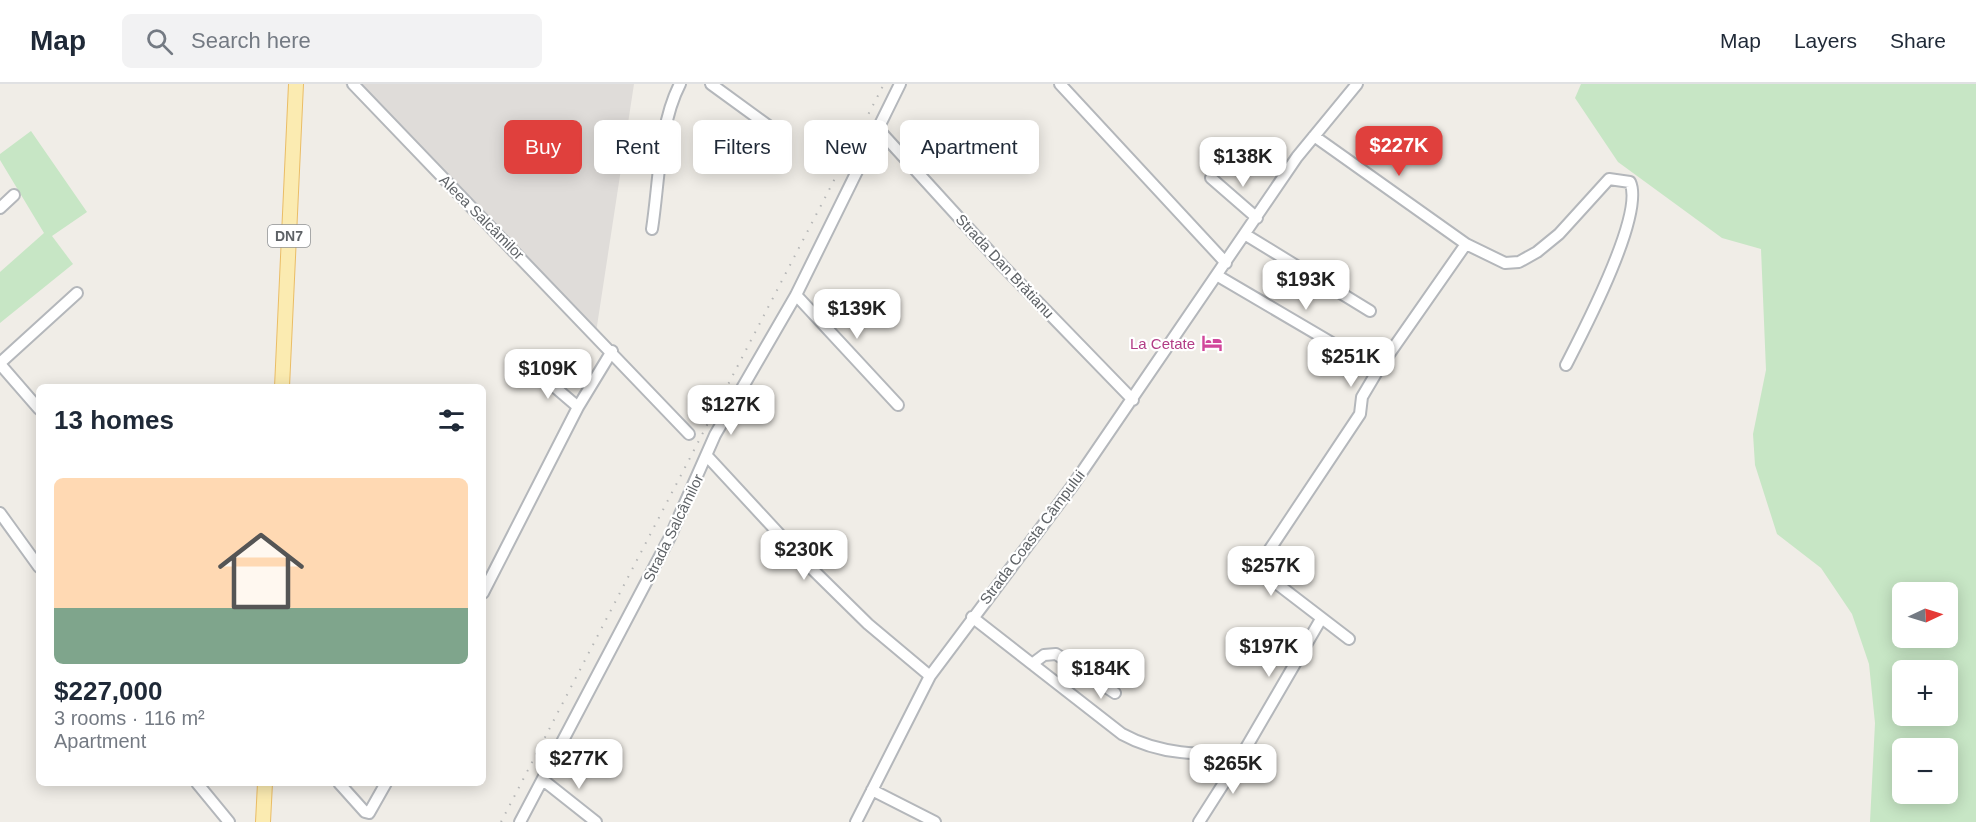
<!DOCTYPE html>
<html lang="en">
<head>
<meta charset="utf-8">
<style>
  body { margin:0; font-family:Helvetica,sans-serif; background:#f2f2f3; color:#1f2937; height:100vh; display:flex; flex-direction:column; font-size:22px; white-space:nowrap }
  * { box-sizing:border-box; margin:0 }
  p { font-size:20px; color:#747a83 }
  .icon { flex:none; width:33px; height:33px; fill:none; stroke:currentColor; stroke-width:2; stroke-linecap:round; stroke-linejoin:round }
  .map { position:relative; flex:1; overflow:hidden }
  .side { position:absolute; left:36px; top:300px; width:450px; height:402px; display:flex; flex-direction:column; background:#fff; border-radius:9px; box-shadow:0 3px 15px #0003 }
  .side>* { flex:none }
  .banner { position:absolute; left:504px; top:36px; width:570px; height:54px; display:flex; gap:12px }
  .needle { width:39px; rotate:86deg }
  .tools { position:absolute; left:1892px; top:498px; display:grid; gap:12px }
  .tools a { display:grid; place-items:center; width:66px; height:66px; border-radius:9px; background:#fff; box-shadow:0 3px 15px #0003; font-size:30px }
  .price { position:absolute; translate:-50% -51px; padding:0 14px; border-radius:12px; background:#fff; color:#222; font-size:20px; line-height:39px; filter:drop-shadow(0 2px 3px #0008) }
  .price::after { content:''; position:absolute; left:50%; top:36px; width:18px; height:14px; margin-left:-9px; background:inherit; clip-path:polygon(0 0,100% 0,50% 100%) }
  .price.on { background:#e0403d; color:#fff }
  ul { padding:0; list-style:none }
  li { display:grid; align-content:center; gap:12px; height:318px; padding:0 18px }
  li span { display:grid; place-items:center; height:186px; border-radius:9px; color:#555 }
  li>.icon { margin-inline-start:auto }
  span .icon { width:108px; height:108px; fill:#fffc; stroke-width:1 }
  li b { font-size:26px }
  h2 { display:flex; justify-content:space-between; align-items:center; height:72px; padding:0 18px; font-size:26px }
  .tag { padding:0 21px; border-radius:9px; background:#fff; box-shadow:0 3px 15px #0003; font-size:21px; line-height:54px }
  .tag.on { background:#e0403d; color:#fff }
  header { display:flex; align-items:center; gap:36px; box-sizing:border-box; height:84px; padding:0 30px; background:#fff; border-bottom:2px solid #e0e1e3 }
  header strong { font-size:28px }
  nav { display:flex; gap:33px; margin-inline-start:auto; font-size:21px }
  .search { width:420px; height:54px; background:#f2f2f3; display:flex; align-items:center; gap:15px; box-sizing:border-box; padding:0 21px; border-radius:9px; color:#747a83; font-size:22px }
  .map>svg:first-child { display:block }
</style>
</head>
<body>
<header>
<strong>Map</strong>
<div class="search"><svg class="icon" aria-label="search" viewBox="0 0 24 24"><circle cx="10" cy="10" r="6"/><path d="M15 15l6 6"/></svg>Search here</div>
<nav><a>Map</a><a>Layers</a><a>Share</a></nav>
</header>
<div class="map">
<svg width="1976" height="738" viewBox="0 0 1976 738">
  <rect width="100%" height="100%" fill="#f0ede7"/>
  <path fill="#dfdcd9" d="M345,0H634L595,255L511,169Z"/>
  <path fill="#c7e6c5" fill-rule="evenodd" d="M1581,0H1976V738H1870L1875,639L1869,580L1852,530L1821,484L1777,450L1755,381L1753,350L1766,286L1761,165L1722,154L1618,78L1575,14ZM1902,508H1947V554H1902ZM1902,586H1947V632H1902ZM1902,664H1947V710H1902Z
    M31,47L87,128L52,152L73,180L0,239V188L44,149L0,76V70Z"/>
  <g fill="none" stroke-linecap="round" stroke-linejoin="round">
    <g stroke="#b4b7bb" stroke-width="14">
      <path id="minor" d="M353,0L689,350
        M711,0L770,43
        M1060,0L1226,179
        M879,46L1002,181L1133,316
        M1314,52L1466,160L1505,179L1519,178L1537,168L1559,150L1609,95L1630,98C1645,130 1583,248 1566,281
        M1211,94L1257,134
        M0,124L14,111
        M652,145C659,100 659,40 680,0
        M1246,151L1370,227
        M1218,192L1378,286
        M796,211L898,321
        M0,279L77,209
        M0,280L39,325
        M536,287L578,323
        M707,372L806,479L868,540L930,592
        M0,429L39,483
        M483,509L578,323L612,267
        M972,533L1122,650C1160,671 1200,671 1243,669
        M1349,555L1276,499L1269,490L1268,468L1360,330L1362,313L1378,286L1466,160
        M1032,580L1044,571L1056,570L1115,609
        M543,696L596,738
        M197,699L229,738
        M339,699L365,728L369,729L386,699
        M872,706L935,738
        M520,738L670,453L715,351L796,211L900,0
        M856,738L930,592L1073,401L1297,73L1357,0
        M1199,738L1243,669L1321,535"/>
    </g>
    <g stroke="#eabd66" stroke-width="16">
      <path id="major" d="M282,303L296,0
        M263,738L265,699"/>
    </g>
    <use href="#minor" stroke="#fff" stroke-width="10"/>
    <use href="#major" stroke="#fbebb1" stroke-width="14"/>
    <path stroke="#b5b6b6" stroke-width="2" stroke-dasharray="1.5 8" stroke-linecap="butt" d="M501,738L884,0"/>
  </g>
  <defs>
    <g id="hotel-bare" transform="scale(1.62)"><path d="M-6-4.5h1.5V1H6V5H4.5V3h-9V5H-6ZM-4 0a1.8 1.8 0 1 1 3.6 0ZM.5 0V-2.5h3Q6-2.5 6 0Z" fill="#d1479c" stroke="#fff" stroke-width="2.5" paint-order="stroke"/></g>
  </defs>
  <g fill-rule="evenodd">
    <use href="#hotel-bare" x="1212" y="259"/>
  </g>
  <g text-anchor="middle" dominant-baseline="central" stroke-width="4.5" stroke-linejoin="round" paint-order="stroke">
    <rect fill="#fff" stroke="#8e9194" stroke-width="1.5" x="268" y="141" width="42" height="22" rx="4.5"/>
    <g font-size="14" font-weight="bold" fill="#5e6266">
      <text x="289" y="152">DN7</text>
    </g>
    <g font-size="15" fill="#5e6266" stroke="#fff">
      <text transform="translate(482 133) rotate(45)">Aleea Salcâmilor</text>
      <text transform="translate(1005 182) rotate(47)">Strada Dan Brătianu</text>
      <text transform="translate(673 444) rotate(-64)">Strada Salcâmilor</text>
      <text transform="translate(1032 453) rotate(-53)">Strada Coasta Câmpului</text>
    </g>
    <g font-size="15" fill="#b23c85" stroke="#fff" text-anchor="end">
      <text x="1195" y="259">La Cetate</text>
    </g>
  </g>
</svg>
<div class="tools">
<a><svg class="needle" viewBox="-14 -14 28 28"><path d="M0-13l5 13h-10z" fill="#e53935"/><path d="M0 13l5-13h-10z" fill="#747a83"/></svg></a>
<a>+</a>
<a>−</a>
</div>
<b class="price on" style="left:1399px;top:93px">$227K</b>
<b class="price" style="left:1243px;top:104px">$138K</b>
<b class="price" style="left:1306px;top:227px">$193K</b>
<b class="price" style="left:857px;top:256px">$139K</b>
<b class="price" style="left:1351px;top:304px">$251K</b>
<b class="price" style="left:548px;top:316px">$109K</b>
<b class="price" style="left:731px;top:352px">$127K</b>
<b class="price" style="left:804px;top:497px">$230K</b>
<b class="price" style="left:1271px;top:513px">$257K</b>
<b class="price" style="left:1269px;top:594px">$197K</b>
<b class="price" style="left:1101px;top:616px">$184K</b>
<b class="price" style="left:579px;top:706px">$277K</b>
<b class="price" style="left:1233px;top:711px">$265K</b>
<div class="banner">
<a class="tag on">Buy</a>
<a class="tag">Rent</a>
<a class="tag">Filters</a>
<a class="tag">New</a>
<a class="tag">Apartment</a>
</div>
<section class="side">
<h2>13 homes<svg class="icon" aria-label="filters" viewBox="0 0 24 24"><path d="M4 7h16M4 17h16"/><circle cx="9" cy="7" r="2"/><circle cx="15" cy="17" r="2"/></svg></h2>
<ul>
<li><span style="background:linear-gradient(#ffd9b3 70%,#7fa58c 0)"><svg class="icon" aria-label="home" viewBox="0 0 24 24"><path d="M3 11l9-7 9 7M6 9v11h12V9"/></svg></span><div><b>$227,000</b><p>3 rooms · 116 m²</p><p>Apartment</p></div></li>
</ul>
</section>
</div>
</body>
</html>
